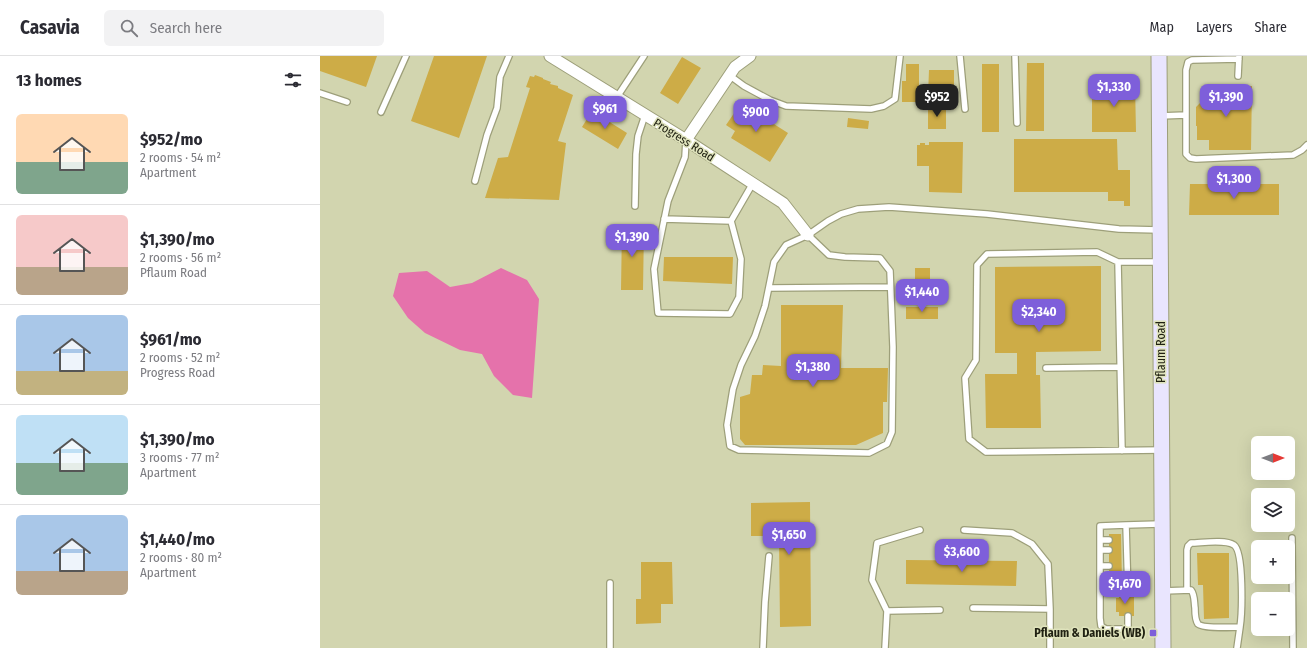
<!DOCTYPE html>
<html lang="en">
<head>
<meta charset="utf-8">
<style>
  body { margin:0; font-family:"Fira Sans Condensed",sans-serif; background:#f2f2f3; color:#2b2b33; height:100vh; display:flex; flex-direction:column; font-size:15px; white-space:nowrap }
  * { box-sizing:border-box; margin:0 }
  p { font-size:13px; color:#7c7c81 }
  .icon { flex:none; width:22px; height:22px; fill:none; stroke:currentColor; stroke-width:2; stroke-linecap:round; stroke-linejoin:round }
  .map { position:relative; flex:1; overflow:hidden }
  .sheet { display:flex; flex-direction:column; background:#fff; width:320px }
  .sheet>* { flex:none }
  .needle { width:26px; rotate:90deg }
  .fabs { position:absolute; left:931px; top:380px; display:grid; gap:8px }
  .fabs a { display:grid; place-items:center; width:44px; height:44px; border-radius:6px; background:#fff; box-shadow:0 4px 16px #0002; font-size:20px }
  .price { position:absolute; translate:-50% -34px; padding:0 9px; border-radius:8px; background:#7e5fda; color:#fff; font-size:13px; line-height:26px; filter:drop-shadow(0 1px 2px #0008) }
  .price::after { content:''; position:absolute; left:50%; top:24px; width:12px; height:9px; margin-left:-6px; background:inherit; clip-path:polygon(0 0,100% 0,50% 100%) }
  .price.selected { background:#222; color:#fff }
  ul { padding:0; list-style:none }
  li { display:flex; align-items:center; gap:12px; height:100px; padding:0 16px }
  li+li { border-top:1px solid #e1e1e2 }
  li span { display:grid; place-items:center; flex:none; width:112px; height:80px; border-radius:6px; color:#555 }
  li>.icon { margin-inline-start:auto }
  span .icon { width:48px; height:48px; fill:#fffc; stroke-width:1 }
  li b { font-size:17px }
  h2 { display:flex; justify-content:space-between; align-items:center; height:48px; padding:0 16px; font-size:17px }
  header { display:flex; align-items:center; gap:24px; box-sizing:border-box; height:56px; padding:0 20px; background:#fff; border-bottom:1px solid #e1e1e2 }
  header strong { font-size:19px }
  nav { display:flex; gap:22px; margin-inline-start:auto; font-size:14px }
  .search { width:280px; height:36px; background:#f2f2f3; display:flex; align-items:center; gap:10px; box-sizing:border-box; padding:0 14px; border-radius:6px; color:#7c7c81; font-size:15px }
  main { display:flex; flex:1; min-height:0 }
  .map>svg:first-child { display:block }
</style>
</head>
<body>
<header>
<strong>Casavia</strong>
<div class="search"><svg class="icon" aria-label="search" viewBox="0 0 24 24"><circle cx="10" cy="10" r="6"/><path d="M15 15l6 6"/></svg>Search here</div>
<nav><a>Map</a><a>Layers</a><a>Share</a></nav>
</header>
<main>
<section class="sheet">
<h2>13 homes<svg class="icon" aria-label="filters" viewBox="0 0 24 24"><path d="M4 7h16M4 17h16"/><circle cx="9" cy="7" r="2"/><circle cx="15" cy="17" r="2"/></svg></h2>
<ul>
<li><span style="background:linear-gradient(#ffd9b3 60%,#7fa58c 0)"><svg class="icon" aria-label="home" viewBox="0 0 24 24"><path d="M3 11l9-7 9 7M6 9v11h12V9"/></svg></span><div><b>$952/mo</b><p>2 rooms · 54 m²</p><p>Apartment</p></div></li>
<li><span style="background:linear-gradient(#f6c9c9 65%,#b9a48a 0)"><svg class="icon" aria-label="home" viewBox="0 0 24 24"><path d="M3 11l9-7 9 7M6 9v11h12V9"/></svg></span><div><b>$1,390/mo</b><p>2 rooms · 56 m²</p><p>Pflaum Road</p></div></li>
<li><span style="background:linear-gradient(#a9c7e8 70%,#c2b280 0)"><svg class="icon" aria-label="home" viewBox="0 0 24 24"><path d="M3 11l9-7 9 7M6 9v11h12V9"/></svg></span><div><b>$961/mo</b><p>2 rooms · 52 m²</p><p>Progress Road</p></div></li>
<li><span style="background:linear-gradient(#bfe0f5 60%,#7fa58c 0)"><svg class="icon" aria-label="home" viewBox="0 0 24 24"><path d="M3 11l9-7 9 7M6 9v11h12V9"/></svg></span><div><b>$1,390/mo</b><p>3 rooms · 77 m²</p><p>Apartment</p></div></li>
<li><span style="background:linear-gradient(#a9c7e8 70%,#b9a48a 0)"><svg class="icon" aria-label="home" viewBox="0 0 24 24"><path d="M3 11l9-7 9 7M6 9v11h12V9"/></svg></span><div><b>$1,440/mo</b><p>2 rooms · 80 m²</p><p>Apartment</p></div></li>
</ul>
</section>
<div class="map">
<svg width="987" height="592" viewBox="0 0 987 592">
  <rect width="100%" height="100%" fill="#d2d5af"/>
  <path fill="#e572ab" d="M181,212L207,224L219,243L212,342L193,339L174,320L162,298L140,294L105,277L88,262L73,240L79,217L107,215L130,231L152,227Z"/>
  <path fill="#cdac47" d="M0,0H57L46,31L0,15Z
    M114,0H167L139,82L91,65Z
    M362,1L381,12L358,48L340,37Z
    M707,7H724V75H706Z
    M586,8H599V46H582V25H586Z
    M662,8H679V76H662Z
    M609,14H634V39H608Z
    M215,19L223,22V23L231,26L230,28L238,30V32L253,39L238,85L246,87L239,144L165,142L178,102L188,101L210,32L206,31L210,20L214,21Z
    M772,28H815L816,76H772Z
    M890,30H932L931,94H889V84H877V70H876V51L881,46H890Z
    M421,47L468,77L450,106L411,82L415,75L406,69Z
    M608,51H626V73H608Z
    M272,55L307,77L298,93L262,71Z
    M528,62L549,65L548,73L527,71Z
    M694,83H797L798,114H810V150H804V145H788V136H694Z
    M609,86H643L642,137L609,136V110H597V89H600V87H605V89H609Z
    M870,128H959V159H869Z
    M302,171H324L323,234H301Z
    M344,201H413L412,228L343,225Z
    M781,210V295L716,296V319H720L721,372H666L665,318H697V297H675V211Z
    M595,212H610V228L595,227Z
    M461,249H523L521,312H568L567,346H563V377L536,389H425L420,383V341L430,338L432,319H442L443,309L461,310Z
    M586,251H618V263H586Z
    M490,446L491,570L460,571L459,480H431V447Z
    M789,478H801L802,527H789Z
    M877,497H909V562L884,563L883,529H878Z
    M586,504L697,505L696,530L586,528Z
    M321,506H352L353,548H341V567L316,568V543H321Z
    M799,538H814V560H799V556H796V542H799Z"/>
  <g fill="none" stroke-linecap="round" stroke-linejoin="round">
    <g stroke="#9d9f7a" stroke-width="8">
      <path id="lane" d="M640,0L645,53
        M695,0L697,67
        M919,3L872,4L868,6L866,14V98L870,102L876,103L973,99L982,94L987,89
        M409,19L424,30L450,44L466,50L551,53L564,50L575,43L580,0
        M918,20L919,0
        M0,37L27,46
        M297,41L324,0
        M61,56L86,0
        M840,60L866,59
        M366,84L365,101L348,145L334,213L338,257L410,258L419,241L421,203L411,165L433,127
        M155,125L167,79L177,52L180,21L189,0
        M315,150L316,98L318,80L325,59
        M344,163L411,165
        M488,179L509,199L525,201L560,202L570,215L573,291L572,376L567,388L549,397L419,394L410,390L407,369L413,333L421,309L435,280L445,250L454,206L466,189L488,179L508,165L521,158L538,153L569,151L667,158L799,173L839,174
        M798,206L802,395
        M840,206H798L777,196L667,198L657,209L656,304L645,322L649,383L666,396L842,394
        M449,232L570,231
        M726,312L800,311
        M806,469L840,468
        M644,474L692,477L712,488L728,508L730,553V592
        M972,482L973,592
        M780,484H789
        M780,494H789
        M780,510H789
        M780,521H789
        M843,535L871,534C875,539 874,546 875,552C875,557 875,564 878,568C884,573 911,571 920,571C922,558 924,496 914,489C905,483 881,487 871,487L868,490L867,494V533
        M653,552L730,553
        M567,555L620,554
        M808,560V573H786L781,570L780,562V470L806,469L808,538
        M290,592V527
        M443,592L445,546L449,500
        M565,592L567,555L552,524L557,487L600,474
        M917,592L920,571"/>
    </g>
    <g stroke="#9d9f7a" stroke-width="13">
      <path id="street" d="M230,0L366,84L463,147L488,179
        M366,84L415,11L430,0"/>
    </g>
    <g stroke="#9d9f7a" stroke-width="17">
      <path id="secondary" d="M839,0L843,592"/>
    </g>
    <use href="#lane" stroke="#fff" stroke-width="5.5"/>
    <use href="#street" stroke="#fff" stroke-width="11"/>
    <use href="#secondary" stroke="#e9e5fe" stroke-width="15"/>
  </g>
  <rect fill="#7e5fda" stroke="#dfe3bc" stroke-width="1.5" x="829" y="573" width="8" height="8" rx="2"/>
  <g text-anchor="middle" dominant-baseline="central" stroke-width="3" stroke-linejoin="round" paint-order="stroke">
    <g font-size="12" fill="#202112" stroke="#dfe3bc">
      <text transform="translate(364 84) rotate(32)">Progress Road</text>
      <text transform="translate(841 296) rotate(-90)">Pflaum Road</text>
    </g>
    <g font-size="12" font-weight="bold" fill="#202112" stroke="#dfe3bc" text-anchor="end">
      <text x="825" y="577">Pflaum &amp; Daniels (WB)</text>
    </g>
  </g>
</svg>
<div class="fabs">
<a><svg class="needle" viewBox="-14 -14 28 28"><path d="M0-13l5 13h-10z" fill="#e53935"/><path d="M0 13l5-13h-10z" fill="#7c7c81"/></svg></a>
<a><svg class="icon" aria-label="layers" viewBox="0 0 24 24"><path d="M12 4l9 5-9 5-9-5zM3 14l9 5 9-5"/></svg></a>
<a>+</a>
<a>−</a>
</div>
<b class="price" style="left:794px;top:52px">$1,330</b>
<b class="price selected" style="left:617px;top:62px">$952</b>
<b class="price" style="left:906px;top:62px">$1,390</b>
<b class="price" style="left:285px;top:74px">$961</b>
<b class="price" style="left:436px;top:77px">$900</b>
<b class="price" style="left:914px;top:144px">$1,300</b>
<b class="price" style="left:312px;top:202px">$1,390</b>
<b class="price" style="left:602px;top:257px">$1,440</b>
<b class="price" style="left:719px;top:277px">$2,340</b>
<b class="price" style="left:493px;top:332px">$1,380</b>
<b class="price" style="left:469px;top:500px">$1,650</b>
<b class="price" style="left:642px;top:517px">$3,600</b>
<b class="price" style="left:805px;top:549px">$1,670</b>
</div>
</main>
</body>
</html>
